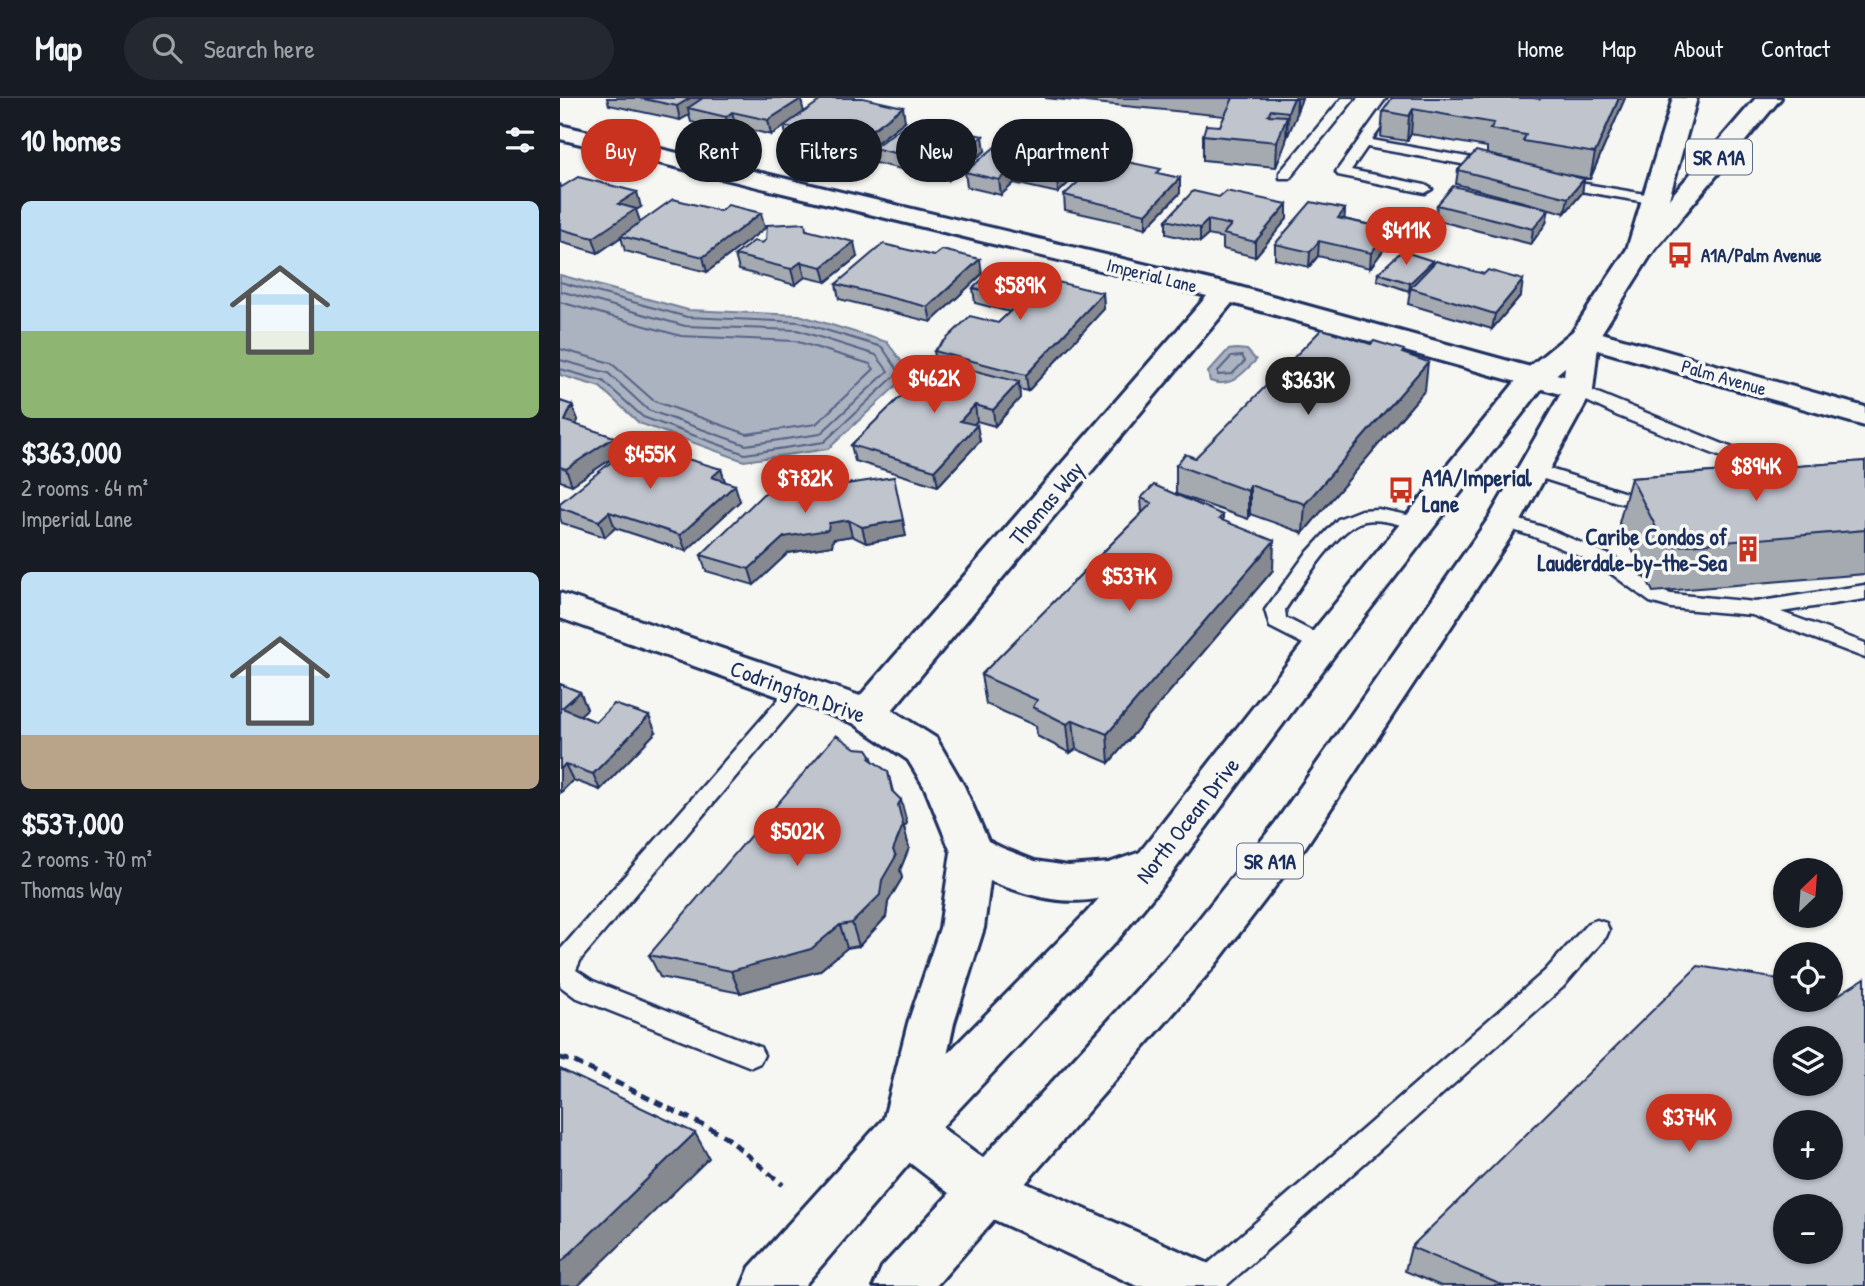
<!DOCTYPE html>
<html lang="en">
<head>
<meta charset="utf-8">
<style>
  body { margin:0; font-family:"Patrick Hand",sans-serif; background:#242831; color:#f1f3f6; height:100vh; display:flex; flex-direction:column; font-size:26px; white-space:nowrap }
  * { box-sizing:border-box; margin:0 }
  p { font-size:23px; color:#9ea1a6 }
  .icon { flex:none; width:38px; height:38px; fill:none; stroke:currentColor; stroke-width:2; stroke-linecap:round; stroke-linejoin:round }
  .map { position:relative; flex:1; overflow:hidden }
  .details { display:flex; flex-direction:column; background:#171b24; width:560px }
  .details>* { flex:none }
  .top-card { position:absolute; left:21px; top:21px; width:665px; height:63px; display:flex; gap:14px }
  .needle { width:46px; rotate:25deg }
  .buttons { position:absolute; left:1213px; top:760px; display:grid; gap:14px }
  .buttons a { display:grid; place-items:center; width:70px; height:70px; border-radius:50%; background:#171b24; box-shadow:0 2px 5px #0004; font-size:35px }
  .price { position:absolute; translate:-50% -60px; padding:0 16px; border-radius:24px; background:#c8321e; color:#fff; font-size:23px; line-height:46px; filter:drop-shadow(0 2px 4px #0008) }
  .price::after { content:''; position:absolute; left:50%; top:42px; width:21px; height:16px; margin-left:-10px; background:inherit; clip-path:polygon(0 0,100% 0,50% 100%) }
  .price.current { background:#222; color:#fff }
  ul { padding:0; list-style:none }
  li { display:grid; align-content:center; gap:14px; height:371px; padding:0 21px }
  li span { display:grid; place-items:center; height:217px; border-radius:10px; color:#555 }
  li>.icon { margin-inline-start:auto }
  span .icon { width:126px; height:126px; fill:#fffc; stroke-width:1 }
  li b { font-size:30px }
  h2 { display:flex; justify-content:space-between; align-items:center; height:84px; padding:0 21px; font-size:30px }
  .chip { padding:0 24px; border-radius:32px; background:#171b24; box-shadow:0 2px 5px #0004; font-size:24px; line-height:63px }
  .chip.current { background:#c8321e; color:#fff }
  header { display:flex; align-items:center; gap:42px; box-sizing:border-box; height:98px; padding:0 35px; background:#171b24; border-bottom:2px solid #363941 }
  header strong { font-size:33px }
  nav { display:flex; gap:38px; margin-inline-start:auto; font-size:24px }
  .search { width:490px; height:63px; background:#242831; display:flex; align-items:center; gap:18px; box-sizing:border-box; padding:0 24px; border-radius:38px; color:#9ea1a6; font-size:26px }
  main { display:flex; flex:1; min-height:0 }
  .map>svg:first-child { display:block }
</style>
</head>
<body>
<header>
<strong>Map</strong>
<div class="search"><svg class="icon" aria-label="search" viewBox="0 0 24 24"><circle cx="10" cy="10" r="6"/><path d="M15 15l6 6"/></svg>Search here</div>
<nav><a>Home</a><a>Map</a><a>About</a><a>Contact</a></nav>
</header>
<main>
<section class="details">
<h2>10 homes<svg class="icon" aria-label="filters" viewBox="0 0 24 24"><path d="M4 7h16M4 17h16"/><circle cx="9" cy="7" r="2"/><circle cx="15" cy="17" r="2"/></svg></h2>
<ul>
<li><span style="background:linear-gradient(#bfe0f5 60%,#8fb573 0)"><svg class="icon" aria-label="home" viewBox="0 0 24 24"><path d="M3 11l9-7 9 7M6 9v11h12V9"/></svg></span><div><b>$363,000</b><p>2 rooms · 64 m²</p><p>Imperial Lane</p></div></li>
<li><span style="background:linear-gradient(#bfe0f5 75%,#b9a48a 0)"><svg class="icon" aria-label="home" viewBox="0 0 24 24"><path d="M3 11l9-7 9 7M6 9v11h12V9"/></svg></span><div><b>$537,000</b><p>2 rooms · 70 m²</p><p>Thomas Way</p></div></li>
</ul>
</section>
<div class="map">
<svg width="1305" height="1188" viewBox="0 0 1305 1188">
  <rect width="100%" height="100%" fill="#f6f6f2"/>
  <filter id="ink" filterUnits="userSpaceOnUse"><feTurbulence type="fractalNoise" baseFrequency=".0143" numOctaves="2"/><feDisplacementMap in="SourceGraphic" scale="14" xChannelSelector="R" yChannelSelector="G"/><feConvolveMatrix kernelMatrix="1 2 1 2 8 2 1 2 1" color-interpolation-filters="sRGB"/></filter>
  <g filter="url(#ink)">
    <path fill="#abb2c0" stroke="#717e99" stroke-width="2" d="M0,177L128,212L239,217L327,244L350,275L268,351L184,363L79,325L40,289L0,277Z
      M676,251L687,252L696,262C682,276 671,291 650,283L648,274L668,252Z
      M267,368L281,373L285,378L279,385L231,389L225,384C230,368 253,369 267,368Z"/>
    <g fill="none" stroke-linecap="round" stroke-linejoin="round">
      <path stroke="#556385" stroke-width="2" d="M0,184L127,219L239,224L322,249L339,274L264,344L185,356L83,319L43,283L0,271
        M0,193L125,228L237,232L316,257L328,273L260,336L186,347L88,312L48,275L0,262
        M0,204L121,238L235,243L310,266L314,271L256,326L187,336L94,303L51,265L0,251
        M682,258L685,263L672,276L658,277V273L671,259Z"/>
      <g stroke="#1b2f5e" stroke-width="5">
        <path id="service" d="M782,0H795L730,80H720V74Z
          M829,0H849L838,6L812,42L935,64L942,68L935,72L807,49L791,72L865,87L872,91L865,95L778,77L776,74Z
          M996,81L1097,98L1104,102L1097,106L991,88L989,85Z
          M1018,287L1239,377L1242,381L1233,387L1227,385L1058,318L1012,296L1010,292Z
          M974,366L1066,395L1100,402L1102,406L1093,412L1057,404L968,376L965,372L968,368Z
          M818,411L866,421L868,425L859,431C842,428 822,420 805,423C778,428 740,490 725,512L726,520L769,542L772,547L769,552H755L710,529L705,512L745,457L778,421L801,412Z
          M944,417L986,430L1052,458L1104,494L1111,496L1195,504L1305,487V501L1221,514L1305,545V560L1192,517L1111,510L1090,504L1038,466L972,438L937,427L935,423Z
          M238,584L245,587L248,592L245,597L21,861L16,872L33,883L200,949L204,957L200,965L191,969L15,899L0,888V852L231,587Z
          M1037,822L1046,825L1049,832L1046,839L1003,889L666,1188H629L634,1178L985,873L1028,825Z"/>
      </g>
      <g stroke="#1b2f5e" stroke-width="6">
        <path id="minor" d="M0,27L676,188L1029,285L1033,292L1029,299L1018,301L672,205L332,612L376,640L404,688L428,743L442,750L475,763L508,768L549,765L595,749L610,754L616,766L610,778C535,807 508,813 430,783L424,830L394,925L373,1023L443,1075L656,1169L664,1188H577L407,1109L328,1048L321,1032L348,925L380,830L391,754L365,690L348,662L293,625L0,520V495L300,598L647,198L0,41Z
          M1024,230L1305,309V328L1014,245L1009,239L1014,233Z"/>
      </g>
      <g stroke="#1b2f5e" stroke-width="6">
        <path id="tertiary" d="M1113,0H1137L1095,151L1091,157L1081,159L1071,157L1067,151Z"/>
      </g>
      <g stroke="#1b2f5e" stroke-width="6">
        <path id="primary" d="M1196,0H1221L1092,155L1039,239L1033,292L961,423L746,748L652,871L376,1188H314L322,1169L620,845L716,724L929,420L1003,292L1005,269L986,285L775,556L610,778L559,840L364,1048L244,1188H182L190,1169L328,1016L527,814L580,754L749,538L964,273L1013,233L1071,145Z"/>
      </g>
      <path stroke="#1b2f5e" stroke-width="5" stroke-dasharray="9 6" stroke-linecap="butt" d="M0,960L13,963L165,1038L223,1087"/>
      <use href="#service" fill="#f6f6f2" fill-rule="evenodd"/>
      <use href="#minor" fill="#f6f6f2" fill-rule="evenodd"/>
      <use href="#tertiary" fill="#f6f6f2" fill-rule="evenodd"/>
      <use href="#primary" fill="#f6f6f2" fill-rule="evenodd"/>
    </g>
    <path fill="#a5a9b0" stroke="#1b2f5e" stroke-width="2" fill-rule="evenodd" d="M47,0H238L244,14L345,23L299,58L227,42L224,28L229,25L211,37L176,28L169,33L131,24L129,17L120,22L49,7Z
      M485,0H742L716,69L643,62V37L660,28L665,18Z
      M1065,0L1030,81L1010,77L1024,81L1022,95L1005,115L896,86L898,72L927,56V49L851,36L847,43L821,39L823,13L980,1ZM940,59L960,63V64Z
      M357,28L425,53L389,82L315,65L313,50Z
      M525,54L526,68L498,95L454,85L441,97L407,89L405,74Z
      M601,76L620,80V95L586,130L505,112L504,97Z
      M0,85L1,89L81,109L76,112L80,124L205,130L147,174L65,153L61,139L38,155L0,144Z
      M727,106V121L695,159L663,151V140L648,137L640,144L606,136V122Z
      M877,107L986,125L971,146L875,122Z
      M785,111L784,121L829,131L828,146L810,170L758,158L749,169L715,161V146Z
      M247,132L297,159L266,184L245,179L235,187L179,172L175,157L202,145Z
      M374,158L422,176L371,224L279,201L276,186Z
      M873,166L961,197L932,231L848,206L850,192L849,193L817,182L818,175Z
      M413,190L543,195L544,211L468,293L459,291L460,300L435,328L417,323L414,326L420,343L378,388L295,363L291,347L376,264L374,253L438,225L450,214L415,205Z
      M843,256L865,292L743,435L690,416L688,421L616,396V367L635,360Z
      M0,303L12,307L18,322L16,327L54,339L60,355L12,387L0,383Z
      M94,361L161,371L165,384L180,403L126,453L55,430L45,439L2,425L0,420V405Z
      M1305,363V476L1093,494L1059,425L1071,380Z
      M212,392L346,438L306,445L292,438L273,441L272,448L228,455L194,487L146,473L141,457Z
      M581,400L663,417V422L713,472L549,665L516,651L510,655L477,638L476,628L426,606L421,577L582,415Z
      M0,586L20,594L27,611L20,617L36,624L96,634L40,692L13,682L0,695Z
      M295,650L311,657L313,663L328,674L333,694L347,725L344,729L349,750L340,772L342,780L328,804L326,819L299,848L287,850L259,873L180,895L100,879L89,857Z
      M1270,902L1305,1188H881L845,1173L851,1149Z"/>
    <path fill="#868990" stroke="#1b2f5e" stroke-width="2" d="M130,0H155L128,10L129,17L120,22L117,8Z
      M734,0H737L736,19L727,39L728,14Z
      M737,0H742L737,13Z
      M1059,0H1065L1030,81L1035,55Z
      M241,1L244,15L211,37L208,22Z
      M343,9L345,23L299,58L296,44Z
      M853,11L851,36L847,43L849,18Z
      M172,14L176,28L169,33L166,19Z
      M727,18L726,44L716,69L717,44Z
      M423,38L425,53L389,82L387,67Z
      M525,54L526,68L498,95L497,80Z
      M453,70L454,85L441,97L439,82Z
      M620,80V95L586,130V116Z
      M1024,81L1022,95L1005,115L1008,100Z
      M77,94L81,109L76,112L81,126L61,138V139L38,155L33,140L58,106Z
      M727,106V121L695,159V144Z
      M785,111L784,126L778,120Z
      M989,111L986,125L971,146L973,131Z
      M201,115L205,130L147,174L143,159Z
      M648,122V137L640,144V130Z
      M829,131L828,146L810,170L811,155Z
      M759,143L758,158L749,169L750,154Z
      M294,144L297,159L266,184L262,169Z
      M420,161L422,176L371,224L368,209Z
      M873,163L872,171L849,193L850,185Z
      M241,164L245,179L235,187L231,171Z
      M963,182L961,197L932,231L935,216Z
      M543,195L544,211L468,293L466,277Z
      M868,264L865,292L743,435L745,406Z
      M459,284L460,300L435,328L433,312Z
      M12,307L18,322L11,339L5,323Z
      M415,307L417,323L402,338L400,323Z
      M417,327L420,343L378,388L375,372Z
      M54,339L60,355L12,387L6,371Z
      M161,371L166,387L152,379Z
      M175,387L180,403L126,453L120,437Z
      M690,387V416L688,421V393Z
      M49,414L55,430L45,439L39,423Z
      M288,422L292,438L273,441L272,448L228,455L194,487L189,471L224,439L269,425Z
      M343,422L346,438L306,445L302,429Z
      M714,443L713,472L549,665L547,636Z
      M20,594L27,611L10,626L2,610Z
      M89,618L96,634L40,692L33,676Z
      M513,622L516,651L510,655L507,626Z
      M5,666L13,682L0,695V672Z
      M341,702L347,725L344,729L349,750L340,772L342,780L328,804L326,819L299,848L292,825L322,782L333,752L338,707Z
      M280,827L287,850L259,873L180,895L171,873Z
      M135,1035L149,1060L18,1188H0V1165Z"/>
    <path fill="#c0c4cd" stroke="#1b2f5e" stroke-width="2" fill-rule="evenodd" d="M79,0H130L117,8Z
      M143,0H238L241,1L208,22L172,14L166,19L128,10Z
      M264,0H303L343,9L296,44L224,28Z
      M673,0H734L728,14L711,12L708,17L727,18L717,44L643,37L646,27L660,28Z
      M832,0H973L980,1L981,0H1059L1035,55L963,43L966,37L930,31L934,25L853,11L849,18L823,13Z
      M361,25L423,38L387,67L313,50L346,26L357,28Z
      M449,37L525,54L497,80L453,70L439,82L405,74Z
      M916,53L1024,81L1008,100L898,72Z
      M541,63L559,67L563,63L601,71L597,75L620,80L586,116L504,97Z
      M18,79L77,94L58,106L76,111L33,140L0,131V90Z
      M893,88L989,111L973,131L877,107Z
      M633,93L659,99L666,93L727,106L695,144L663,136L671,127L648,122L640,130L606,122Z
      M113,101L160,113L168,107L201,115L143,159L61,138Z
      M751,104L785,111L778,120L829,131L811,155L759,143L750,154L715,146Z
      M245,125L246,132L294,144L262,169L241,164L231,171L175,157L194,143L202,145L206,142L207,127Z
      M323,146L374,158L382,152L420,161L368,209L276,186Z
      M842,153L873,163L850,185L818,175Z
      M876,163L924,176L928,172L963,182L935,216L850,190Z
      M436,169L543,195L466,277L374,253L410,218L438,225L462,202L413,190Z
      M762,231L811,246L814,243L844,252L842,255L868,264L745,406L690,387L688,393L616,367L625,356L635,360Z
      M377,263L459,284L433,312L415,307L400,323L417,327L375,372L291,347Z
      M0,303L12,307L5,323L54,339L6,371L0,369Z
      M66,352L94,361L104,354L161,371L152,379L175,387L120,437L49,414L39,423L0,410V405Z
      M1305,363V432L1106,449L1071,380Z
      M268,378L287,386L334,379L343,422L302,429L288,422L269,425L268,432L224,439L189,471L141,457L203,396L212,392H223L249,379Z
      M594,387L663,417L659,421L714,443L547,636L513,622L507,626L473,609L477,602L421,577L592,405L581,400Z
      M0,586L20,594L2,610L36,624L54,606L89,618L33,676L5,666L0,672Z
      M276,637L295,650L307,651L311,657L309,660L328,674L332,693L341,702L338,707L343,727L333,752L336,758L322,782L320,797L292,825L280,827L251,851L171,873L89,857Z
      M1138,868L1225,882V901H1268L1270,902L1305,880V1188H944L851,1149ZM1225,940H1270V985H1225ZM1225,1024H1270V1069H1225ZM1225,1108H1270V1153H1225Z
      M0,971L135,1035L0,1165Z"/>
  </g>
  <defs>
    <g id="bus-bare" transform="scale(2.1)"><path d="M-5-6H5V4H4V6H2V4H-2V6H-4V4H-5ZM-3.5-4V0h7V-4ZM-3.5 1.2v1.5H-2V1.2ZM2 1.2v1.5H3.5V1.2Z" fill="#c8321e" stroke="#f6f6f2" stroke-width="2.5" paint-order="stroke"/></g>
    <g id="building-bare" transform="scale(2.1)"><path d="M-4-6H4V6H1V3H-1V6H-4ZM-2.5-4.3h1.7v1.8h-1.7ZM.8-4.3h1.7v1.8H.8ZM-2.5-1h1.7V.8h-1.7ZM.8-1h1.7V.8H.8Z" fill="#c8321e" stroke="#f6f6f2" stroke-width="2.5" paint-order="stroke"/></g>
  </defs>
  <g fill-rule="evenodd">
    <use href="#bus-bare" x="1120" y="157"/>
    <use href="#bus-bare" x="841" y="392"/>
    <use href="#building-bare" x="1188" y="451"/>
  </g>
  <g text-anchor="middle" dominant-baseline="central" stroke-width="7" stroke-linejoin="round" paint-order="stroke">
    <g font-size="19" font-weight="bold" fill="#1b2f5e" stroke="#f6f6f2" text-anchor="start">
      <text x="1141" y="157">A1A/Palm Avenue</text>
    </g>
    <g font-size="19" fill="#1b2f5e" stroke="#f6f6f2">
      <text transform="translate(592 177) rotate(14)">Imperial Lane</text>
      <text transform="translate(1164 279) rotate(16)">Palm Avenue</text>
    </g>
    <g fill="#f6f6f2" stroke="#5d6b8a" stroke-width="2">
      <rect x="1126" y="41.5" width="66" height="35" rx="5"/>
      <rect x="677" y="745.5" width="66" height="35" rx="5"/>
    </g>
    <g font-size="21" font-weight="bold" fill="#1b2f5e">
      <text x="1159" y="59">SR A1A</text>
      <text x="710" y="763">SR A1A</text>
    </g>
    <g font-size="23" font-weight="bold" fill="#1b2f5e" stroke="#f6f6f2" text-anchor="start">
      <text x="862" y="379">A1A/Imperial<tspan x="862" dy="26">Lane</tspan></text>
      <text x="1167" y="438" text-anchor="end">Caribe Condos of<tspan x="1167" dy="26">Lauderdale-by-the-Sea</tspan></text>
    </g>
    <g font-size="23" fill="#1b2f5e" stroke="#f6f6f2">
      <text transform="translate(486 405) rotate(-50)">Thomas Way</text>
      <text transform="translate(238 593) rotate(20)">Codrington Drive</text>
      <text transform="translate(627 722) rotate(-52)">North Ocean Drive</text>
    </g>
  </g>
</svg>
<div class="buttons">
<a><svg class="needle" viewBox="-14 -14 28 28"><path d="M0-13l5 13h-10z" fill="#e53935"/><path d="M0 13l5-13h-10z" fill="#9ea1a6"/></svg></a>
<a><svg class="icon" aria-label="locate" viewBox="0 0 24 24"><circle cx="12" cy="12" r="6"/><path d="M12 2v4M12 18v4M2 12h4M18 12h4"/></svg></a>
<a><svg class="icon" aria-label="layers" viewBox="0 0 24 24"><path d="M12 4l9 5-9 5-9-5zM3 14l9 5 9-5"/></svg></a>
<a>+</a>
<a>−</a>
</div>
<b class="price" style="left:846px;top:169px">$411K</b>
<b class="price" style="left:460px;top:224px">$589K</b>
<b class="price" style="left:374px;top:317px">$462K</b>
<b class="price current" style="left:748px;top:319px">$363K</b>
<b class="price" style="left:90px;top:393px">$455K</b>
<b class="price" style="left:1196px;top:405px">$894K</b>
<b class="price" style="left:245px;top:417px">$782K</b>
<b class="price" style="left:569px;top:515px">$537K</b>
<b class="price" style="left:237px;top:770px">$502K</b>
<b class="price" style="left:1129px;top:1056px">$374K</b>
<div class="top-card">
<a class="chip current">Buy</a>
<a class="chip">Rent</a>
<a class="chip">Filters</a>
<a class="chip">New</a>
<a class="chip">Apartment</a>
</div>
</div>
</main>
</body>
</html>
